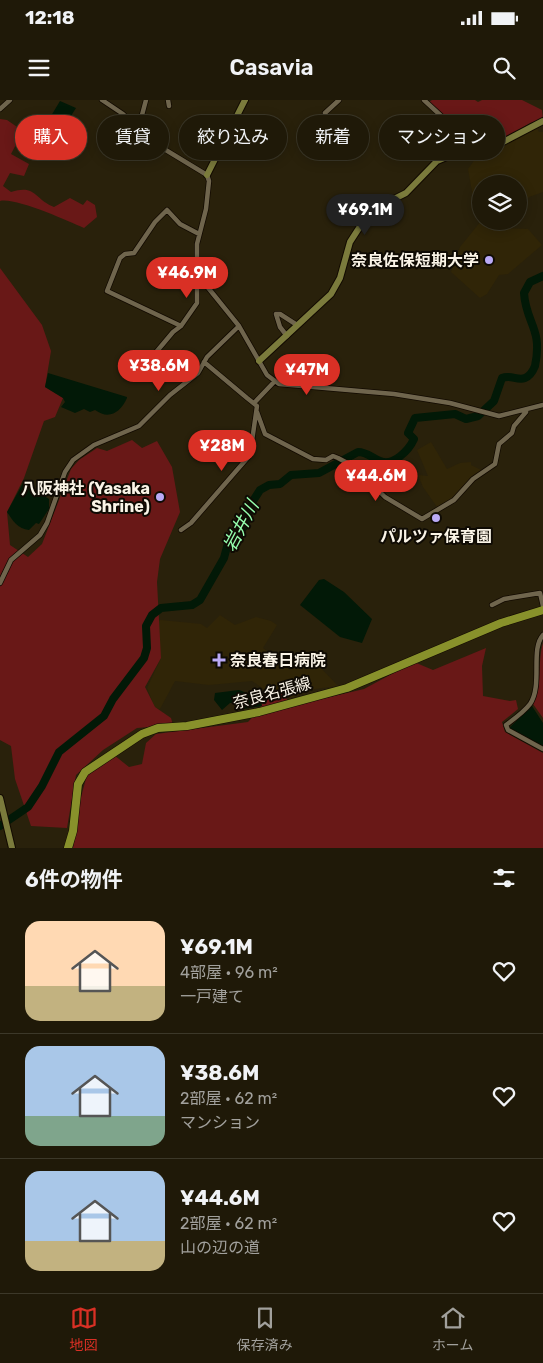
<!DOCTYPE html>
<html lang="ja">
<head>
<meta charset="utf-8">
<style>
  body { margin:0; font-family:Rubik,"Noto Sans JP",sans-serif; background:#272212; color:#f1f3f6; height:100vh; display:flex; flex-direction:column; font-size:19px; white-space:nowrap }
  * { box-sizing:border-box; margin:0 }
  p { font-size:16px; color:#a1a09c }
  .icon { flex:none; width:28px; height:28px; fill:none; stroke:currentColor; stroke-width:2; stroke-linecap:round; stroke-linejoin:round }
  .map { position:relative; height:748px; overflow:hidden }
  .details { display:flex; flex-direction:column; background:#1f1908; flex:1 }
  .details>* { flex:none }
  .top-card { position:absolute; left:15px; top:15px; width:514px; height:45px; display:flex; gap:10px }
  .tools { position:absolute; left:472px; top:75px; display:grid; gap:10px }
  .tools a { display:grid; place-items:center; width:55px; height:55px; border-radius:50%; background:#1f1908; box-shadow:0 2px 12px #0003,0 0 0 1px #3c3829; font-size:25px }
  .price { position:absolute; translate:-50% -42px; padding:0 11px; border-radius:18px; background:#d93025; color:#fff; font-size:16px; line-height:32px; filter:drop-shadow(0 1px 2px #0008) }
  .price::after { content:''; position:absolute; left:50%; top:30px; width:15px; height:11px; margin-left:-8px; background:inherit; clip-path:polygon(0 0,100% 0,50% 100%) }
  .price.active { background:#222; color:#fff }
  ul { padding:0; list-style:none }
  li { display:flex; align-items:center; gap:15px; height:125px; padding:0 25px }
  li+li { border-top:1px solid #3c3829 }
  li span { display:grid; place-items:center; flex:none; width:140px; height:100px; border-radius:15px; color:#555 }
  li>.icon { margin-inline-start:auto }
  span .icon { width:60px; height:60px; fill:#fffc; stroke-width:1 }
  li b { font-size:21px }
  h2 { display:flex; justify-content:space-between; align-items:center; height:60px; padding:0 25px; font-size:21px }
  .chip { padding:0 18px; border-radius:22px; background:#1f1908; box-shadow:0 2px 12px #0003,0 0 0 1px #3c3829; font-size:18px; line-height:45px }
  .chip.active { background:#d93025; color:#fff }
  .status { display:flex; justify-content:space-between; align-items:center; height:35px; padding:0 25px; background:#1f1908; direction:ltr }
  .status svg { height:14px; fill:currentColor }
  header { display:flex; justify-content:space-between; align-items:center; height:65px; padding:0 25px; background:#1f1908; font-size:22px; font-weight:600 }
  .tab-bar { display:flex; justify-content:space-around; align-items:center; height:70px; border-top:1px solid #3c3829; background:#1f1908; font-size:14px; color:#a1a09c }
  .tab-bar a { display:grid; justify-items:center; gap:2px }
  .tab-bar .active { color:#d93025 }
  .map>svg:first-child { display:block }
</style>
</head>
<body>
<div class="status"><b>12:18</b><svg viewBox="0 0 49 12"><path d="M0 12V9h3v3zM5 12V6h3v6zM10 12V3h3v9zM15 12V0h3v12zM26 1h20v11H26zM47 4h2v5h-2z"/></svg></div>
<header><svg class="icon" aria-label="menu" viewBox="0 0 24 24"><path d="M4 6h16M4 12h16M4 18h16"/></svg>Casavia<svg class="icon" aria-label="search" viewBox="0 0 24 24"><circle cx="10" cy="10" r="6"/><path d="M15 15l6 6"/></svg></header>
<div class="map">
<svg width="543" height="748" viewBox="0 0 543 748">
  <rect width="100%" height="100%" fill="#29210b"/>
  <path fill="#302507" d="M536,26L539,32H543V92L529,97L519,106V84H481V107L473,97L468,69L476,58L501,48Z
    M481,121H500L503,128L528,129L542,145L508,174L499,175L487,194L480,198L451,172L460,147Z
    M431,342L447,369L460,363L471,362V365L481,370L454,398L437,407L423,387L418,375L428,376L417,350Z
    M220,515L235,525L256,517L271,521L277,525L263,548L290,570L302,563L317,564L338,586L315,589L287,600L285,590L279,587L273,595L252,581L209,585L175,581L160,609L155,608L147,588L161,558L153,524L160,520L201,524L207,528Z"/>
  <path fill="#691817" d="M432,0H475L478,2L482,0H522L542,10L543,19L530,23L484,51H476L477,43L466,38L429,2Z
    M0,19L7,20L23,31L11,54L29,64L24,76L10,73L3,86L11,92C36,84 34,99 54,107L70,98L83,105L87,100L95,105L97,117L84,128C68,121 15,97 0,101Z
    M0,168L42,225L51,251L45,287L63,298L55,317L44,321L24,378L7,412L10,445L28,457L42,444L71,369L79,360L97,348L107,351L132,340L142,348L157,341L172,367L180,412L160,459L157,482L161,558L145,587L155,607L171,618L173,625L137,628L103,650L76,675L67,728L31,726L15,679L11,646L0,640Z
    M543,543V618L533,604C543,585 537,563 543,543Z
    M486,548L482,566L483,596L510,601L516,600L518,609L502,622L505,632L543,653V748H73L81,697L87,675L114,655L129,667L142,664L146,643L156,634L248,622L260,609L265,593L283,594L292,606L364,589L414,562L433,570Z"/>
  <path fill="#021907" d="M60,1L76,8L66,24L51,16Z
    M48,273L127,297V298C120,313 109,320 95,310L90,312L84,309L75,313L61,307L65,302L63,298L45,287Z
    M23,383L49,399V409L39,424L36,423L29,430C18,429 13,421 7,412Z
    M324,479L344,492L372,519L362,543L340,537L300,505L319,480Z
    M239,590L260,598L262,606L244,609L235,603H230L222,610L214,600L215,593Z
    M532,606L543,623V647L509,628Z"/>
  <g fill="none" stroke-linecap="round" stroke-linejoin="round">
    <path stroke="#021907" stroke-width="8" d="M0,726L28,707L42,686L59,652L104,616L113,599L144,558L147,548L146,526L152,515L161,508L192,505L200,500L224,458L228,443L244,427L253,401L260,390L269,385L280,384L291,375L319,373L358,352C367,352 372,358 380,361C393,367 409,350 414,339L408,333L415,318L455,314L466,319L478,316L494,301L502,278C511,274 517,281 525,278C530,276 533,271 535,266C543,228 526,224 524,193L530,182L543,176"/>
    <g stroke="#120a00" stroke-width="6">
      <path id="street" d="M102,0L123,14L146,38L207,75L209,81L206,109L197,144V203L181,226L173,232L147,263
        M168,0L169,6
        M424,0L465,38L466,49
        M0,9L10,0
        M325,13L339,0
        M138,30L146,0
        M197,174L239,226L267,275L279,284L394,294L450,303L499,316L543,305
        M181,226L107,191L120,158L125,154L134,153L155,122L167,110L180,124L199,134
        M287,236L280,227L276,214H280L297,225
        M255,302L274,282
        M257,312L265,334L313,359L326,360L333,356L338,358L353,366L385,397L422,419L454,400L473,379L495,364L499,344L512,333L514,326L526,312
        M181,430L191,423L250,355L257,306L247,298L204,262
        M0,483L11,460L40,435L47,423L65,372L73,360L94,345L139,326L170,295L198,273L207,257L239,226
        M492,505L504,499L540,493L543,506
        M543,535C530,549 543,585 530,604C524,612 514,619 506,625L508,630L543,649"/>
    </g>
    <g stroke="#120a00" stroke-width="8">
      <path id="secondary" d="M207,75L245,0
        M259,261L331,194L340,178L350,142L370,111L406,93L437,61L466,49L484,52L543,21
        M0,698L12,748"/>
    </g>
    <g stroke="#120a00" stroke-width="9">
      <path id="primary" d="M68,748L73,731L78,684L85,672L142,634L158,628L187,626L259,612L347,588L501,523L543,510"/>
    </g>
    <use href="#street" stroke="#6f654d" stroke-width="4.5"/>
    <use href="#secondary" stroke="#7b7b3c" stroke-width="6"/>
    <use href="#primary" stroke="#88912b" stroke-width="8"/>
  </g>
  <g fill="#baaaf6" stroke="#0f0b04" stroke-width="2">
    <circle cx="489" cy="160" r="5"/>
    <circle cx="160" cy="397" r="5"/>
    <circle cx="436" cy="418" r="5"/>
    <path d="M216.5 552.5h5v5h5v5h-5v5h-5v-5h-5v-5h5z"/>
  </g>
  <g text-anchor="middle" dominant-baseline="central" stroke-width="4" stroke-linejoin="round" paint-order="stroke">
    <g font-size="16" font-weight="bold" fill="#faf4e7" stroke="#0f0b04" text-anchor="end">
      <text x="479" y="160">奈良佐保短期大学</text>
      <text x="150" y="388">八阪神社 (Yasaka<tspan x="150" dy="18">Shrine)</tspan></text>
      <text x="436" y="436" text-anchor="middle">パルツァ保育園</text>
      <text x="230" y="560" text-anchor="start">奈良春日病院</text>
    </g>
    <g font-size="16" fill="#faf4e7" stroke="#0f0b04">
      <text transform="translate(272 593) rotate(-15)">奈良名張線</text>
    </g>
    <g font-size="18" font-style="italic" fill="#96ffae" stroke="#0f0b04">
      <text transform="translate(241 426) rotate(-62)">岩井川</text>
    </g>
  </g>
</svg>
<div class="tools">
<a><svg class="icon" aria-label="layers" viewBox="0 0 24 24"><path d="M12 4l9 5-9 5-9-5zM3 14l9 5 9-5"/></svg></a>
</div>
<b class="price active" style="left:365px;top:136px">¥69.1M</b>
<b class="price" style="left:187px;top:199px">¥46.9M</b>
<b class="price" style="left:159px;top:292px">¥38.6M</b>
<b class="price" style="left:307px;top:296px">¥47M</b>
<b class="price" style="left:222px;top:372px">¥28M</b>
<b class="price" style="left:376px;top:402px">¥44.6M</b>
<div class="top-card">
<a class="chip active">購入</a>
<a class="chip">賃貸</a>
<a class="chip">絞り込み</a>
<a class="chip">新着</a>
<a class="chip">マンション</a>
</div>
</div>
<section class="details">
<h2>6件の物件<svg class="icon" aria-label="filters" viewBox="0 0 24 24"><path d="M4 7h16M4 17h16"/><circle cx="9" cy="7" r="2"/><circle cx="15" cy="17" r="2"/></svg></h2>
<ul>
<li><span style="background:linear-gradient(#ffd9b3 65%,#c2b280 0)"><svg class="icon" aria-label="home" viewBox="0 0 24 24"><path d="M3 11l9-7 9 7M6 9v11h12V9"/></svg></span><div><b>¥69.1M</b><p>4部屋 · 96 m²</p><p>一戸建て</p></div><svg class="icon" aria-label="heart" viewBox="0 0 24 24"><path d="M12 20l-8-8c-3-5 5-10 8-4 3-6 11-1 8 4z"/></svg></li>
<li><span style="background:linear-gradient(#a9c7e8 70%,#7fa58c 0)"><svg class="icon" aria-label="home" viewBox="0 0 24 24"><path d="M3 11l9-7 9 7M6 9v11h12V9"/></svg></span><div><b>¥38.6M</b><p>2部屋 · 62 m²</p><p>マンション</p></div><svg class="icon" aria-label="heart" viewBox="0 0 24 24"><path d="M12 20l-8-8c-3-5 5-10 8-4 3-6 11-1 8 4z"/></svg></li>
<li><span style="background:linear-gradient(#a9c7e8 70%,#c2b280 0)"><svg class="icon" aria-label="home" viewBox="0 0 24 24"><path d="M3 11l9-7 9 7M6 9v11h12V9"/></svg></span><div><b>¥44.6M</b><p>2部屋 · 62 m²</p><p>山の辺の道</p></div><svg class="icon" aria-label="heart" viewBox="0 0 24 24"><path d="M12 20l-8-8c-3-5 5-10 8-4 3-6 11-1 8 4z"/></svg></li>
</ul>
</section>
<nav class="tab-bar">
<a class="active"><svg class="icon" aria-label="map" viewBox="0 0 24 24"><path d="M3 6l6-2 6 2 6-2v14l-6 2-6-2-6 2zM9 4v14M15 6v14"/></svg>地図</a>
<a><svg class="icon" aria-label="saved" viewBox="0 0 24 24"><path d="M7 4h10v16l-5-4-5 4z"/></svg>保存済み</a>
<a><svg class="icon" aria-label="home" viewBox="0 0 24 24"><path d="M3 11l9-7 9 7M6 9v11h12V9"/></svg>ホーム</a>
</nav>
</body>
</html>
